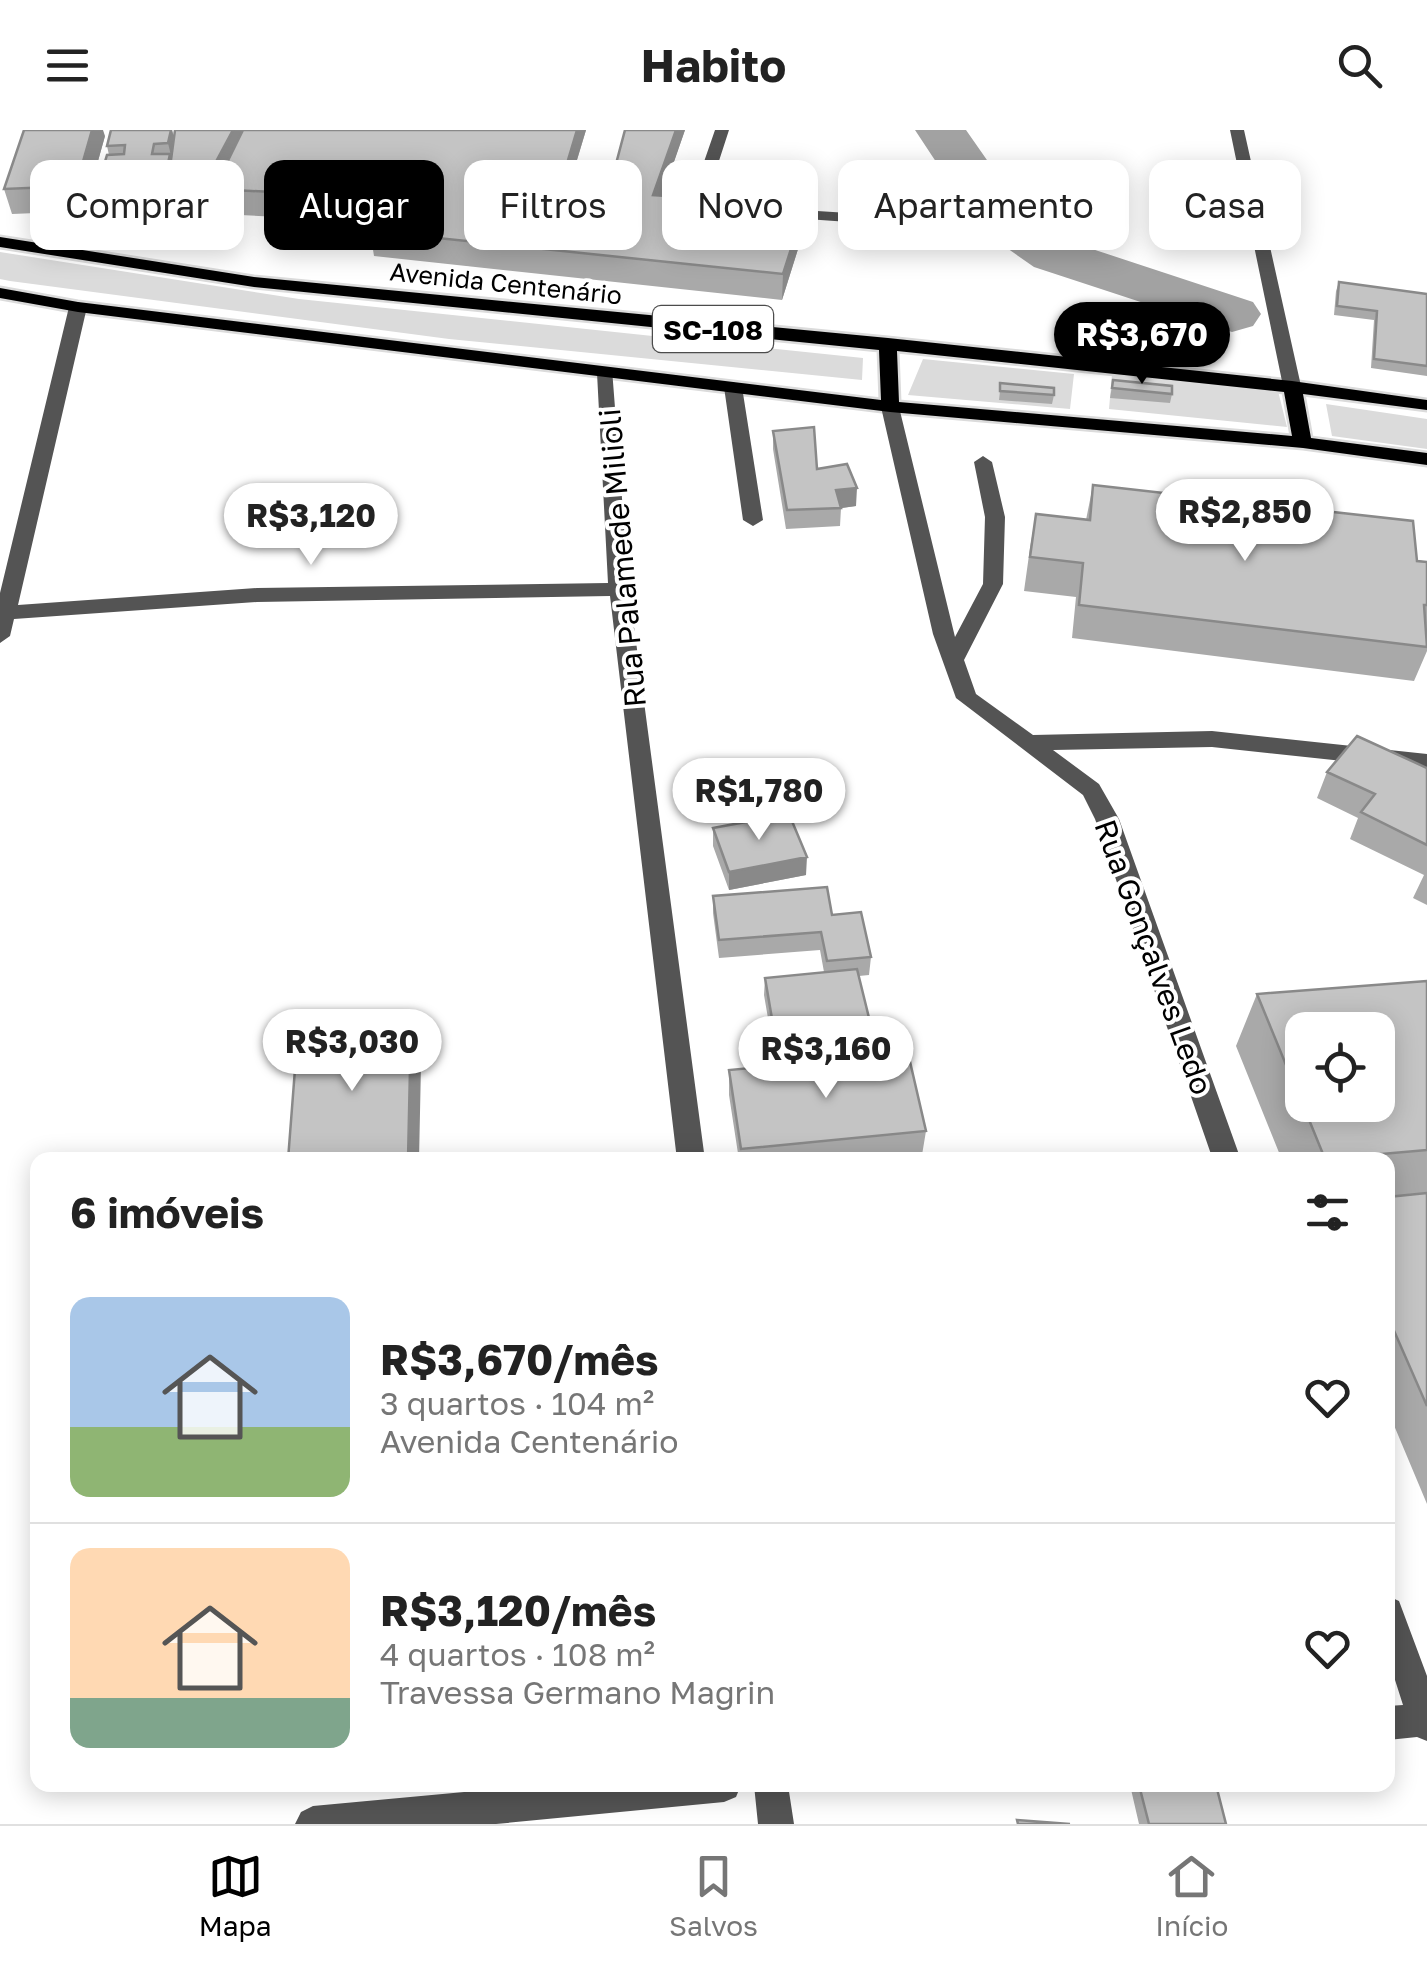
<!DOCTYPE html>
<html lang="pt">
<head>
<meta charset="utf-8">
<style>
  body { margin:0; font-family:"Golos Text",sans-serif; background:#f6f6f6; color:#222; height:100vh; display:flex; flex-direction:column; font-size:38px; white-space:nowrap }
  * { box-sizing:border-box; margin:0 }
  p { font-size:32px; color:#767676 }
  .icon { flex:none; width:55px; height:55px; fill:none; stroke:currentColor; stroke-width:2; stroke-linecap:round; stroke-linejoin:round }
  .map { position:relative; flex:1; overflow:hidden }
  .drawer { position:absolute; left:30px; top:1022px; width:1365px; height:640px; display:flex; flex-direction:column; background:#fff; border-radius:20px; box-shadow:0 5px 25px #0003 }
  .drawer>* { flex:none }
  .banner { position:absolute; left:30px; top:30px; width:1368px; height:90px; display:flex; gap:20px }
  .buttons { position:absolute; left:1285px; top:882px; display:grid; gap:20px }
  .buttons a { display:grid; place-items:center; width:110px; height:110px; border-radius:20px; background:#fff; box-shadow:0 5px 25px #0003; font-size:50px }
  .price { position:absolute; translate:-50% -85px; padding:0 22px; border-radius:35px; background:#fff; color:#222; font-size:32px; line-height:65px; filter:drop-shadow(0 2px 5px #0008) }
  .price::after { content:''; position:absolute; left:50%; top:60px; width:30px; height:22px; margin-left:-15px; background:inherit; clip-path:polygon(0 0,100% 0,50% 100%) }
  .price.active { background:#000; color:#fff }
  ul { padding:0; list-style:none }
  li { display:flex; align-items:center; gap:30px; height:250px; padding:0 40px }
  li+li { border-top:2px solid #e0e0e0 }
  li span { display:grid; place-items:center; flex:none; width:280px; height:200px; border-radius:20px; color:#555 }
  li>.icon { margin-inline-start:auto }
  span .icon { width:120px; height:120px; fill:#fffc; stroke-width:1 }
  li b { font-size:42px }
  h2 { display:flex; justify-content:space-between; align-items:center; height:120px; padding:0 40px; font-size:42px }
  .chip { padding:0 35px; border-radius:20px; background:#fff; box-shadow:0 5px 25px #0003; font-size:35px; line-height:90px }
  .chip.active { background:#000; color:#fff }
  header { display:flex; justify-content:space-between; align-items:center; height:130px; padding:0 40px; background:#fff; font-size:45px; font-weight:700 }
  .tab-bar { display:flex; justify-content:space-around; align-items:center; height:140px; border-top:2px solid #e0e0e0; background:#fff; font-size:28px; color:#767676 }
  .tab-bar a { display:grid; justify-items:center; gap:5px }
  .tab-bar .active { color:#000 }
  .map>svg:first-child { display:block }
</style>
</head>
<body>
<header><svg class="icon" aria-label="menu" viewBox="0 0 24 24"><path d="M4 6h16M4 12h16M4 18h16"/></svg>Habito<svg class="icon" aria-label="search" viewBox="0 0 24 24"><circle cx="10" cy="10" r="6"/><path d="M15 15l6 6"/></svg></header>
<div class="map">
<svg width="1427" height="1694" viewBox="0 0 1427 1694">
  <rect width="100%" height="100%" fill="#fff"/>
  <path fill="#dbdbdb" d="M0,122L299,169L863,228L862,250L449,209L10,151L0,149Z
    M923,229L1074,244L1070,279L908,265Z
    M1112,244L1278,261L1287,297L1109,279Z
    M1326,274L1427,289V319L1332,306Z"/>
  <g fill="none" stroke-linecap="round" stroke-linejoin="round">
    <path fill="#a2a2a2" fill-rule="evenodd" d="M915,0H966L1019,76L1074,113L1253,172L1261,184L1253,196L1232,202L1034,137L981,100Z"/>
    <g stroke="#dbdbdb" stroke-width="5">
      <path id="major" d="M0,107L254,147L888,208L1292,251L1427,270V280L1303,264L1311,308L1427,323V335L1303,318L890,282L78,182L0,168V158L78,172L881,270L879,220L254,157L0,117ZM897,221L1284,262L1292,306L899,272Z"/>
    </g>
    <path fill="#545454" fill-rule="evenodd" d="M715,0H729L705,74L724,79L716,84L690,81L688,78Z
      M1230,0H1244L1301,256L1298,260L1283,256Z
      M770,78L990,92L998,97L990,102L764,86V80Z
      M78,172L87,177L18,475L257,458L608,453L597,243L612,239L629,459L705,1030H677L610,466L257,472L14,489L10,506L0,513V463L69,177Z
      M733,252L742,257L763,390L753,396L743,390L724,257Z
      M890,272L899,277L955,507L983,454L985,387L974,332L983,326L992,332L1005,387L1003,454L964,530L976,564L1033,605L1212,601L1427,624V640L1212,617L1053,620L1099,654L1119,689L1241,1030H1213L1095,689L1083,665L956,568L933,504L881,277Z
      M1388,1466L1399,1471L1427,1546V1611L1417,1607L1388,1610V1576L1403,1575L1388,1528Z
      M541,1655H741L736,1667L724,1672L496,1694H295L301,1682L313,1676Z
      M754,1655H788L794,1694H758Z"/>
    <use href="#major" fill="#000" fill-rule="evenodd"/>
  </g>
  <path fill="#a9a9a9" d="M111,0H172L174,7L175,0H586L563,77L604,79L625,0H685L662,65L804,100L782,170L374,126L370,101L374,92L220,84L216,67L209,79L174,77L172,68L171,72H169L172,85L169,101L101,104L94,79L103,62L100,51L105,40L104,35L109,25L107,16Z
    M105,6L84,81L12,84L4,59Z
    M1339,152L1427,164V246L1371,238L1374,190L1334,185L1336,161Z
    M1113,250L1172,264L1170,273L1110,268Z
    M1000,261L1054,265L1052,274L999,270Z
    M773,301L817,339L856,376L841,378L840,396L786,399L773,319Z
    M1093,355L1427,432V521L1414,551L1072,508L1076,467L1024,461L1030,418L1036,384L1086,390Z
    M1427,638V775L1413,768L1424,745L1350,709L1358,688L1317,668L1327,642Z
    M713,698L806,745L729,760L713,716Z
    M713,766L832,785L871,827L869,845L859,846L871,896L869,913L774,923L764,865L765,848L824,842L820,820L719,828L713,783Z
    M1427,851V1374L1388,1281V1030H1282L1236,916L1257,864Z
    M729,940L926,1001L922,1025L873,1030H739L729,965Z
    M1130,1655H1216L1226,1694H1139Z"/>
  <path fill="#898989" d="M92,0H103L105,6L84,81L76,56Z
    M171,0H172L177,21L174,38L168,13Z
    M233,0H251L214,59L216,67L209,79L204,54Z
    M577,0H586L555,102L554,77Z
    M676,0H685L654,90L653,65Z
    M170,24L176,48L168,52L172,68L171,72L165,47Z
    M166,60L172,85L169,101L163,75Z
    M805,75L804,100L782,170L783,144Z
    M857,358L856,376L835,379L836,360Z
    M807,727L806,745L729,760V742Z
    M411,893L421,935L419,1030H408Z"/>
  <path fill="#c4c4c4" stroke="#898989" stroke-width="2.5" d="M24,0H92L76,56L4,59Z
    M111,0H171L168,13L154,14L152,24H170L165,47L149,48L146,60H166L163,75L94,79L98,62L116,61L119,50L100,51L102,40L131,39L132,34L104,35L107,25L124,24L125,15L107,16Z
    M175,0H233L204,54L168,52Z
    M243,0H577L554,77L604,79L625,0H676L653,65L805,75L783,144L370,101L388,68L214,59Z
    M1339,152L1427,164V236L1374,229L1377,181L1337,176Z
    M1113,250L1172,256V264L1112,258Z
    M1000,253L1054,258V265L1000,261Z
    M814,297L817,339L847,334L857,358L836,360L841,378L787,380L773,301Z
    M1093,355L1413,391L1417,431L1427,432V475H1424L1427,517L1079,475L1083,433L1030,427L1036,384L1090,390Z
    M1357,606L1427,638V715L1361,682L1375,664L1327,642Z
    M789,684L807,727L729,742L713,698Z
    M827,757L832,785L861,782L871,827L827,831L821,802L719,810L713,766Z
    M857,839L871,896L775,906L765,848Z
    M1427,851V1020L1325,1029L1303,975H1378V900H1302V974L1257,864Z
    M411,893L408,1030H288L298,900Z
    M908,923L926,1001L741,1019L729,940Z
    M1427,1063V1276L1388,1187V1067Z
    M1139,1655H1216L1226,1694H1149Z
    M1017,1690L1070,1694H1018Z"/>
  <g text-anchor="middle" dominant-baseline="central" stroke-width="8" stroke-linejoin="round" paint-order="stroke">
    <g font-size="25" fill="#000" stroke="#fff">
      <text transform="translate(506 153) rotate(6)">Avenida Centenário</text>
    </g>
    <rect fill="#fff" stroke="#4c4c4c" stroke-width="2.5" x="653" y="176" width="120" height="46" rx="8"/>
    <g font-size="28" font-weight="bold" fill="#000">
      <text x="713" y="199">SC-108</text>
    </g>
    <g font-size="30" fill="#000" stroke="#fff">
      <text transform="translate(622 428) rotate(-95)">Rua Palamede Milioli</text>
      <text transform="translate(1154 827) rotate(70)">Rua Gonçalves Ledo</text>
    </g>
  </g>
</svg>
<div class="buttons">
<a><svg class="icon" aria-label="locate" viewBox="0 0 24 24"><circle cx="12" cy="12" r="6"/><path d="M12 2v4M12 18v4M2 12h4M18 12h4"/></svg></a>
</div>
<b class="price active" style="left:1142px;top:257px">R$3,670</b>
<b class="price" style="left:1245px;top:434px">R$2,850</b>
<b class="price" style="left:311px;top:438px">R$3,120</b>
<b class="price" style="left:759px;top:713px">R$1,780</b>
<b class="price" style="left:352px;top:964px">R$3,030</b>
<b class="price" style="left:826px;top:971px">R$3,160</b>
<div class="banner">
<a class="chip">Comprar</a>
<a class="chip active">Alugar</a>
<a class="chip">Filtros</a>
<a class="chip">Novo</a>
<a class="chip">Apartamento</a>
<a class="chip">Casa</a>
</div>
<section class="drawer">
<h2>6 imóveis<svg class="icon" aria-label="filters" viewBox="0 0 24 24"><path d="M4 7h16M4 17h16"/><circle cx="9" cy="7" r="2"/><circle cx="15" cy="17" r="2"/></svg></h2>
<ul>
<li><span style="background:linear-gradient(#a9c7e8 65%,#8fb573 0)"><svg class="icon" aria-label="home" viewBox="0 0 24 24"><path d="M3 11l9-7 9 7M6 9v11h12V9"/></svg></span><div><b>R$3,670/mês</b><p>3 quartos · 104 m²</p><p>Avenida Centenário</p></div><svg class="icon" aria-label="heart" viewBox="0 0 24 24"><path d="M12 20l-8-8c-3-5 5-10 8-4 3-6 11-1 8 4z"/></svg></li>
<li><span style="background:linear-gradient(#ffd9b3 75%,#7fa58c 0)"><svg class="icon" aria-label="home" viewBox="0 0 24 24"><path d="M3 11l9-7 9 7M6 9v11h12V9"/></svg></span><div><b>R$3,120/mês</b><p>4 quartos · 108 m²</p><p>Travessa Germano Magrin</p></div><svg class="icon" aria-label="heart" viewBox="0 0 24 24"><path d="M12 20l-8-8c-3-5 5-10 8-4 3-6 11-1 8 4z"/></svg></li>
</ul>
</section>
</div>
<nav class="tab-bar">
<a class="active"><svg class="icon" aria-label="map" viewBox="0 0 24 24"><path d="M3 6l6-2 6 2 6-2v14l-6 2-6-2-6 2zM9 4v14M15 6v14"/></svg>Mapa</a>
<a><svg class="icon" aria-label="saved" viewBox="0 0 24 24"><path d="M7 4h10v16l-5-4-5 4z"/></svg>Salvos</a>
<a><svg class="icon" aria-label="home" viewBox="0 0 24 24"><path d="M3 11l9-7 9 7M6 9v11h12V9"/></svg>Início</a>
</nav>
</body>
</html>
